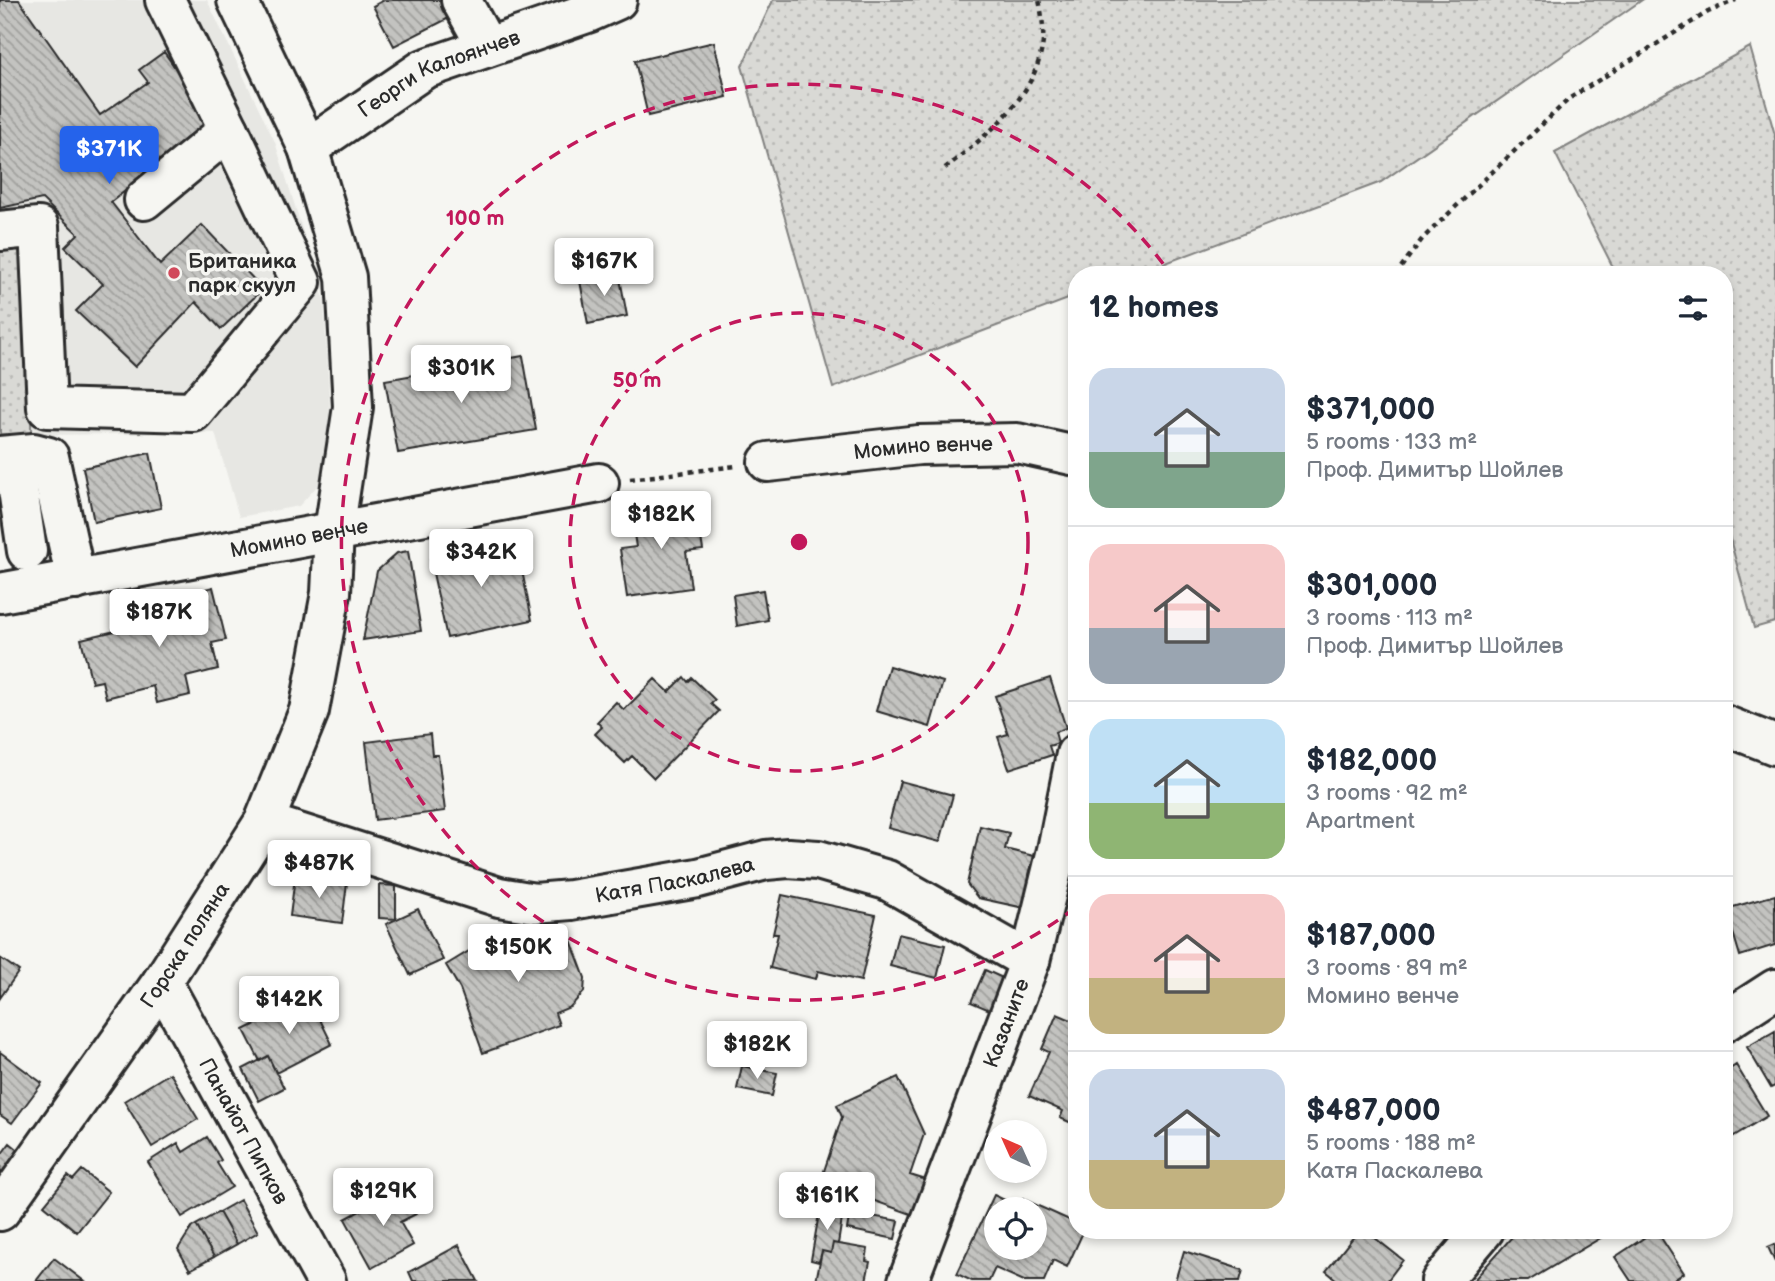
<!DOCTYPE html>
<html lang="en">
<head>
<meta charset="utf-8">
<style>
  body { margin:0; font-family:"Balsamiq Sans",sans-serif; background:#f2f2f3; color:#1f2937; height:100vh; display:flex; flex-direction:column; font-size:26px; white-space:nowrap }
  * { box-sizing:border-box; margin:0 }
  p { font-size:23px; color:#747a83 }
  .icon { flex:none; width:38px; height:38px; fill:none; stroke:currentColor; stroke-width:2; stroke-linecap:round; stroke-linejoin:round }
  .map { position:relative; flex:1; overflow:hidden }
  .details { position:absolute; left:1068px; top:266px; width:665px; height:973px; display:flex; flex-direction:column; background:#fff; border-radius:28px; box-shadow:0 4px 10px #0003 }
  .details>* { flex:none }
  .needle { width:46px; rotate:315deg }
  .controls { position:absolute; left:984px; top:1120px; display:grid; gap:14px }
  .controls a { display:grid; place-items:center; width:63px; height:63px; border-radius:50%; background:#fff; box-shadow:0 4px 10px #0003; font-size:35px }
  .price { position:absolute; translate:-50% -60px; padding:0 16px; border-radius:7px; background:#fff; color:#222; font-size:23px; line-height:46px; filter:drop-shadow(0 2px 4px #0008) }
  .price::after { content:''; position:absolute; left:50%; top:42px; width:21px; height:16px; margin-left:-10px; background:inherit; clip-path:polygon(0 0,100% 0,50% 100%) }
  .price.active { background:#2563eb; color:#fff }
  ul { padding:0; list-style:none }
  li { display:flex; align-items:center; gap:21px; height:175px; padding:0 21px }
  li+li { border-top:2px solid #e0e1e3 }
  li span { display:grid; place-items:center; flex:none; width:196px; height:140px; border-radius:21px; color:#555 }
  li>.icon { margin-inline-start:auto }
  span .icon { width:84px; height:84px; fill:#fffc; stroke-width:1 }
  li b { font-size:30px }
  h2 { display:flex; justify-content:space-between; align-items:center; height:84px; padding:0 21px; font-size:30px }
  .map>svg:first-child { display:block }
</style>
</head>
<body>
<div class="map">
<svg width="1775" height="1281" viewBox="0 0 1775 1281">
  <defs>
    <pattern id="grass-dots" width="8" height="8" patternUnits="userSpaceOnUse" patternTransform="scale(1.75)"><rect width="8" height="8" fill="#d9d9d5"/><path d="M2 2h.1M6 6h.1" fill="none" stroke="#babab7" stroke-width="1.8" stroke-linecap="round"/></pattern>
    <pattern id="building-back-hatch" width="6" height="6" patternUnits="userSpaceOnUse" patternTransform="scale(1.75)"><rect width="6" height="6" fill="#c3c3c0"/><path d="M-1 5l2 2M0 0l6 6M5-1l2 2" fill="none" stroke="#9f9f9c"/></pattern>
  </defs>
  <rect width="100%" height="100%" fill="#f6f6f2"/>
  <filter id="ink" filterUnits="userSpaceOnUse"><feTurbulence type="fractalNoise" baseFrequency=".0143" numOctaves="2"/><feDisplacementMap in="SourceGraphic" scale="14" xChannelSelector="R" yChannelSelector="G"/><feConvolveMatrix kernelMatrix="1 2 1 2 8 2 1 2 1" color-interpolation-filters="sRGB"/></filter>
  <g filter="url(#ink)">
    <path fill="#e7e7e3" d="M0,0H207L275,142L324,299L330,413L327,475L299,506L239,517L215,433L31,435L32,244L0,246Z"/>
    <path fill="url(#grass-dots)" stroke="#828280" stroke-width="2" d="M773,0H1642L1381,182L1134,275H1076V296L833,388L742,66Z
      M1750,47L1775,135V622L1754,628L1724,517V275H1617L1555,153Z
      M32,243L31,435L0,434V246Z"/>
    <path fill="url(#building-back-hatch)" stroke="#2b2b2b" stroke-width="2" fill-rule="evenodd" d="M0,0H19L100,115L148,82L139,70L164,52L213,122L111,202L160,265L202,225L263,289L221,329L196,302L135,367L76,311L103,284L65,247L78,234L42,199L0,208Z
      M384,0H444L453,16L394,46L373,6Z
      M714,42L727,97L648,116L635,61Z
      M619,273L627,316L588,324L580,281Z
      M523,356L536,430L398,453L385,380Z
      M150,453L161,508L94,522L83,468Z
      M696,506L703,550L686,552L691,588L627,597L620,549L636,547L631,515Z
      M516,541L532,620L447,638L430,559Z
      M408,551L421,631L363,640L377,571L397,553Z
      M213,587L226,640L212,643L218,669L186,677L190,695L157,703L153,686L106,698L102,681L92,683L81,639L145,624L143,617L163,611L160,601Z
      M763,590L768,620L737,626L733,595Z
      M889,666L943,682L930,727L876,711Z
      M684,677L688,682L692,678L715,700L711,704L719,711L654,778L632,756L625,763L595,734L602,727L597,722L616,702L624,710L655,679L669,692Z
      M1050,678L1066,728L1055,732L1058,743L1049,746L1052,755L1009,769L998,737L1008,734L995,696Z
      M430,734L432,755H438L445,811L375,820L366,742Z
      M900,781L953,795L940,842L888,828Z
      M980,826L1009,833L1005,849L1034,856L1029,875L1036,877L1029,909L978,898L967,884Z
      M295,877L347,883L342,923L290,916Z
      M379,885L396,886V919L379,918Z
      M782,895L876,915L861,981L818,971L816,979L770,968L778,934H773Z
      M1775,895V945L1740,956L1726,909Z
      M418,909L443,960L410,975L386,924Z
      M542,921L549,940L568,932L585,978L584,992L570,1007L555,1013L559,1025L483,1053L460,989L446,965L479,945Z
      M898,934L945,945L937,978L890,966Z
      M0,958L19,971L0,998Z
      M985,970L1016,984L1001,1015L971,1002Z
      M309,997L332,1044L276,1073L268,1056L260,1061L244,1030Z
      M1057,1014L1076,1022V1125L1060,1118L1063,1111L1029,1096L1049,1052L1042,1049Z
      M1775,1031V1086L1771,1088L1747,1047Z
      M0,1052L42,1083L12,1123L0,1115Z
      M268,1056L284,1088L259,1101L243,1069Z
      M1736,1065L1767,1116L1724,1142V1073Z
      M742,1066L777,1073L772,1096L737,1089Z
      M170,1073L198,1119L152,1147L124,1101Z
      M898,1077L924,1134L910,1175L926,1180L914,1215L866,1198L869,1189L823,1174L842,1117L837,1105Z
      M207,1137L221,1160L217,1163L232,1187L182,1217L148,1162L178,1143L183,1152Z
      M10,1143L26,1156L0,1178V1156Z
      M82,1170L109,1192L77,1232L44,1205L68,1176L73,1180Z
      M402,1188L416,1214L400,1222L413,1245L372,1268L345,1219Z
      M994,1195L1019,1207L1023,1199L1076,1223V1230H1084L1067,1267L1053,1260L1044,1281H1024L995,1268L989,1281H972L957,1274ZM996,1209H1034V1248H996Z
      M240,1200L258,1232L237,1244L219,1212Z
      M820,1208L843,1212L838,1244L833,1243L831,1253L822,1251L819,1262L811,1260Z
      M219,1212L237,1244L214,1257L196,1225Z
      M850,1212L899,1221L895,1239L847,1229Z
      M196,1225L214,1257L190,1270L178,1249L192,1227Z
      M1359,1230H1365L1403,1260L1387,1281H1338L1326,1271Z
      M1518,1230H1614L1528,1281H1473Z
      M1656,1230L1684,1273L1672,1281H1631L1615,1257Z
      M833,1243L868,1249L866,1261L870,1262L866,1281H816L822,1251L831,1253Z
      M1775,1244V1262L1768,1247Z
      M459,1245L478,1281H413L409,1272Z
      M1184,1251L1243,1270L1240,1281H1175Z
      M54,1258L84,1281H36Z"/>
    <g fill="none" stroke-linecap="round" stroke-linejoin="round">
      <g stroke="#2b2b2b" stroke-width="44">
        <g id="minor">
          <path d="M461,0L487,47"/>
          <path id="s1" d="M308,148L424,69L590,12L617,0"/>
          <path d="M144,200L229,130L165,0"/>
          <path d="M0,231L39,227L47,408L193,412L301,282L229,130"/>
          <path d="M13,455L27,551"/>
          <path d="M0,456L34,453L49,457L76,580"/>
          <path id="s2" d="M768,462L919,445L1017,443L1076,456"/>
          <path id="s3" d="M0,593L599,483"/>
          <path d="M1724,725L1775,745"/>
          <path id="s4" d="M264,822L499,897L535,903L571,900L698,878L766,860L788,858L818,860L887,880L1030,961"/>
          <path id="s5" d="M162,982L326,1281"/>
          <path d="M1724,1022L1775,989"/>
          <path id="s6" d="M0,1211L162,982L264,822L309,711L331,593L334,531L353,407L346,277L308,148L237,0"/>
          <path id="s7" d="M908,1281L1030,961L1057,850L1076,754"/>
          <path d="M1441,1281L1484,1230"/>
        </g>
      </g>
      <path stroke="#2b2b2b" stroke-width="4.5" stroke-dasharray="5 5" stroke-linecap="butt" d="M945,168C985,137 1032,101 1042,48C1045,34 1042,14 1039,0
        M1395,275L1423,238L1570,98L1708,12L1736,0
        M630,479L736,466"/>
      <use href="#minor" stroke="#f6f6f2" stroke-width="38"/>
    </g>
  </g>
  <g fill="none" stroke="#c2185b" stroke-width="3.5" stroke-dasharray="12 9">
    <circle cx="799" cy="542" r="229"/>
    <path d="M1075 908A458 458 0 1 1 1170 273"/>
  </g>
  <circle fill="#d1495b" stroke="#f6f6f2" stroke-width="2.5" cx="174" cy="273" r="7"/>
  <g text-anchor="middle" dominant-baseline="central" stroke-width="7" stroke-linejoin="round" paint-order="stroke">
    <g font-size="21" fill="#2b2b2b" stroke="#f6f6f2">
      <text stroke="none"><textPath href="#s1" startOffset="152">Георги Калоянчев</textPath></text>
      <text stroke="none"><textPath href="#s2" startOffset="156">Момино венче</textPath></text>
      <text stroke="none"><textPath href="#s3" startOffset="304">Момино венче</textPath></text>
      <text stroke="none"><textPath href="#s4" startOffset="425">Катя Паскалева</textPath></text>
      <text stroke="none"><textPath href="#s6" startOffset="324">Горска поляна</textPath></text>
      <text stroke="none"><textPath href="#s7" startOffset="276">Казаните</textPath></text>
      <text stroke="none"><textPath href="#s5" startOffset="170">Панайот Пипков</textPath></text>
    </g>
    <g font-size="21" font-weight="bold" fill="#2b2b2b" stroke="#f6f6f2" text-anchor="start">
      <text x="188" y="261">Британика<tspan x="188" dy="24">парк скуул</tspan></text>
    </g>
  </g>
  <circle cx="799" cy="542" r="10" fill="#c2185b" stroke="#f6f6f2" stroke-width="3.5"/>
  <g font-size="21" text-anchor="middle" font-weight="bold" fill="#c2185b" stroke="#f6f6f2" stroke-width="7" stroke-linejoin="round" paint-order="stroke">
    <text x="475" y="225">100 m</text>
    <text x="637" y="387">50 m</text>
  </g>
</svg>
<div class="controls">
<a><svg class="needle" viewBox="-14 -14 28 28"><path d="M0-13l5 13h-10z" fill="#e53935"/><path d="M0 13l5-13h-10z" fill="#747a83"/></svg></a>
<a><svg class="icon" aria-label="locate" viewBox="0 0 24 24"><circle cx="12" cy="12" r="6"/><path d="M12 2v4M12 18v4M2 12h4M18 12h4"/></svg></a>
</div>
<b class="price active" style="left:109px;top:186px">$371K</b>
<b class="price" style="left:604px;top:298px">$167K</b>
<b class="price" style="left:461px;top:405px">$301K</b>
<b class="price" style="left:661px;top:551px">$182K</b>
<b class="price" style="left:481px;top:589px">$342K</b>
<b class="price" style="left:159px;top:649px">$187K</b>
<b class="price" style="left:319px;top:900px">$487K</b>
<b class="price" style="left:518px;top:984px">$150K</b>
<b class="price" style="left:289px;top:1036px">$142K</b>
<b class="price" style="left:757px;top:1081px">$182K</b>
<b class="price" style="left:383px;top:1228px">$129K</b>
<b class="price" style="left:827px;top:1232px">$161K</b>
<section class="details">
<h2>12 homes<svg class="icon" aria-label="filters" viewBox="0 0 24 24"><path d="M4 7h16M4 17h16"/><circle cx="9" cy="7" r="2"/><circle cx="15" cy="17" r="2"/></svg></h2>
<ul>
<li><span style="background:linear-gradient(#c9d6e8 60%,#7fa58c 0)"><svg class="icon" aria-label="home" viewBox="0 0 24 24"><path d="M3 11l9-7 9 7M6 9v11h12V9"/></svg></span><div><b>$371,000</b><p>5 rooms · 133 m²</p><p>Проф. Димитър Шойлев</p></div></li>
<li><span style="background:linear-gradient(#f6c9c9 60%,#9aa5b1 0)"><svg class="icon" aria-label="home" viewBox="0 0 24 24"><path d="M3 11l9-7 9 7M6 9v11h12V9"/></svg></span><div><b>$301,000</b><p>3 rooms · 113 m²</p><p>Проф. Димитър Шойлев</p></div></li>
<li><span style="background:linear-gradient(#bfe0f5 60%,#8fb573 0)"><svg class="icon" aria-label="home" viewBox="0 0 24 24"><path d="M3 11l9-7 9 7M6 9v11h12V9"/></svg></span><div><b>$182,000</b><p>3 rooms · 92 m²</p><p>Apartment</p></div></li>
<li><span style="background:linear-gradient(#f6c9c9 60%,#c2b280 0)"><svg class="icon" aria-label="home" viewBox="0 0 24 24"><path d="M3 11l9-7 9 7M6 9v11h12V9"/></svg></span><div><b>$187,000</b><p>3 rooms · 89 m²</p><p>Момино венче</p></div></li>
<li><span style="background:linear-gradient(#c9d6e8 65%,#c2b280 0)"><svg class="icon" aria-label="home" viewBox="0 0 24 24"><path d="M3 11l9-7 9 7M6 9v11h12V9"/></svg></span><div><b>$487,000</b><p>5 rooms · 188 m²</p><p>Катя Паскалева</p></div></li>
</ul>
</section>
</div>
</body>
</html>
